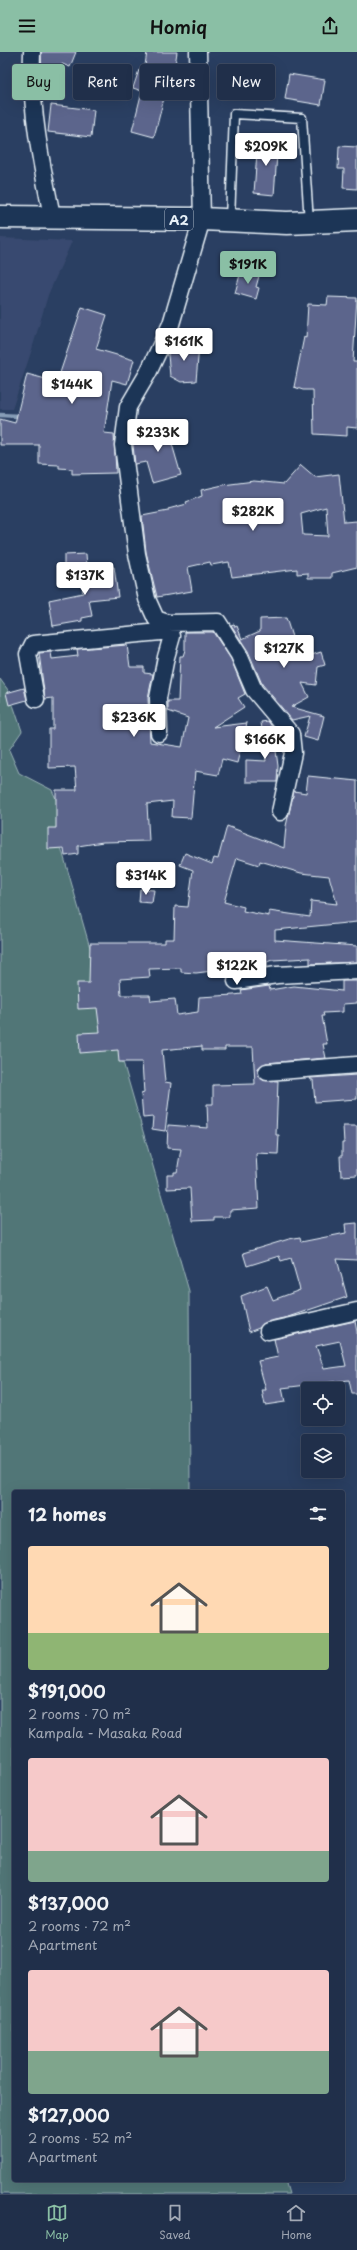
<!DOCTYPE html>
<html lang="en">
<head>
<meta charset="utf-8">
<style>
  body { margin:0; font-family:"Playpen Sans",sans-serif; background:#2d3b54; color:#f1f3f6; height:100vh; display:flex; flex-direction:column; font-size:15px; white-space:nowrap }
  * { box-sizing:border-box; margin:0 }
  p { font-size:13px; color:#a2a9b5 }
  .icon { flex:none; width:22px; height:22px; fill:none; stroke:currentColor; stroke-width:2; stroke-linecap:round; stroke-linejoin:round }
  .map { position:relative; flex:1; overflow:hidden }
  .details { position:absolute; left:12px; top:1438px; width:333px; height:692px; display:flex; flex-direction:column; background:#202f4a; border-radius:4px; box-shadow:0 4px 16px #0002,0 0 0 1px #3d4a62 }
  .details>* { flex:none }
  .top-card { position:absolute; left:12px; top:12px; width:333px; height:36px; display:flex; gap:8px }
  .tools { position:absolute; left:301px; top:1330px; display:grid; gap:8px }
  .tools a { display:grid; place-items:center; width:44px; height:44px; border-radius:4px; background:#202f4a; box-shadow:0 4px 16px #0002,0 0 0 1px #3d4a62; font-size:20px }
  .price { position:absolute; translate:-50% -34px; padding:0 9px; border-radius:4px; background:#fff; color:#222; font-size:13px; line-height:26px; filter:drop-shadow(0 1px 2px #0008) }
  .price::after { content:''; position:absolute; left:50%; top:24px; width:12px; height:9px; margin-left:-6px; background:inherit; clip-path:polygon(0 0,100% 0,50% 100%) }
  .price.selected { background:#8abfa5; color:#111 }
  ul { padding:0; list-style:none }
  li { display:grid; align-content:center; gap:8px; height:212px; padding:0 16px }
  li span { display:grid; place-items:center; height:124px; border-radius:4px; color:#555 }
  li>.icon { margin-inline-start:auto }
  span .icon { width:72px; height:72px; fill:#fffc; stroke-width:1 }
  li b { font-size:17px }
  h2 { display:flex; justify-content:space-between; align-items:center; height:48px; padding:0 16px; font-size:17px }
  .pill { padding:0 14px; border-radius:4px; background:#202f4a; box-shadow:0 4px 16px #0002,0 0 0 1px #3d4a62; font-size:14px; line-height:36px }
  .pill.selected { background:#8abfa5; color:#111 }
  header { display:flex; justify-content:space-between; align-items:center; height:52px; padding:0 16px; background:#8abfa5; color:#111; font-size:18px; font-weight:600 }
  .dock { display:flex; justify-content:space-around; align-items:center; height:56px; border-top:1px solid #3d4a62; background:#202f4a; font-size:11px; color:#a2a9b5 }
  .dock a { display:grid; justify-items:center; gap:2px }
  .dock .selected { color:#8abfa5 }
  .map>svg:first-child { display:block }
</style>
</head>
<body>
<header><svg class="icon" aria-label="menu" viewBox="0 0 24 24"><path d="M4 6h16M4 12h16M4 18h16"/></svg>Homiq<svg class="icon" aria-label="share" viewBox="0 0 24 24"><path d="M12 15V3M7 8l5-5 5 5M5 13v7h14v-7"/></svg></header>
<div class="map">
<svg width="357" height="2142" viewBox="0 0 357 2142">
  <rect width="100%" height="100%" fill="#2a3f62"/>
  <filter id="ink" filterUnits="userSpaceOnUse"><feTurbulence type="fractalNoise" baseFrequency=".025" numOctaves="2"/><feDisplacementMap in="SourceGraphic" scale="8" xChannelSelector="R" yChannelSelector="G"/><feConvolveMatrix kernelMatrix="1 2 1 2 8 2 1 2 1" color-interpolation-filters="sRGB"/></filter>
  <g filter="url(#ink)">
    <path fill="#394a6f" d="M0,186L72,189L48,243L32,297L12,357H0Z"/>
    <path fill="#517677" stroke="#9cb4b8" d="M0,627L8,638L22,679L9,698L19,721L52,738L61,758V795L189,1239L190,1440H14V2128H285L289,2142H0Z"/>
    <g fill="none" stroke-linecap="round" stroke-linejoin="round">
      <path stroke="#869db6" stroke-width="4.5" d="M0,363L19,364"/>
    </g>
    <path fill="#5c658c" stroke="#e8f1f8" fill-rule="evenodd" d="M41,0H76L70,15L62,12L57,50L43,48Z
      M147,0H177L173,26L164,46L154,85L132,79L142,39L133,36L139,18L144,20Z
      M289,22L325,28L321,53L285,47Z
      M51,53L94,58L91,85L48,80Z
      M258,87L278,89L274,143L254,141Z
      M339,94L357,95V137L343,136L344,117H338Z
      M241,219L259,224L256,235L259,236L256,247L235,241Z
      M328,245L357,246L353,310H357V376L347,375V384L314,382L313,338H303L294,335L304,285L306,286L308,252L327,253Z
      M82,255L107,263L96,297L134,308L127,332L112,328L104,381L114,382L116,421L72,422V417L59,416V413L39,412V393H0V367L15,371L27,322L57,330Z
      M177,289L199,294L196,329L181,330L170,324L168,303L171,295H175Z
      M178,375L182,389L172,392L181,423L152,431L146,410L135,412L133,393L134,381L157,376L158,380Z
      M301,413L315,425L339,422L344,470L357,469V515L332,521V526H308V521L297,522V517L232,525L229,510L211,513L210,510L188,515L192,539L157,545L146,500L142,464L168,459V457L187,452L186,450L202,444L201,438L223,433L254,429L284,432ZM326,455L328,484L303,483L301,462Z
      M86,502L87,514L64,516V503Z
      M114,515L118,545L89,548L92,564L82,566V569L53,574L49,548L83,541L80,517Z
      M286,566L299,607L321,600L325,613L318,615L316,633L302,631L309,645L291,655L324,664L318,689L304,685L310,664L292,668L262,632L248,599L231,573L234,572L235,575L237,574L242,587L260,579V567Z
      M185,580H213L231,607L245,642L238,646L244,655L213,675L247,671L237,711L222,707L218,723L195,719L191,766L172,765L173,749L147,752L149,789L103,790L78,794V802L65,804L64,796L48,797V776H56V738H77L75,715L49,716V677H53V646L45,647L39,601L51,600L52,607L78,604L77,597L127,593L130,615H144V621L153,622L148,646L150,690L182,695L188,666L168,659V649H178L180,604H183L185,598Z
      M24,636L27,648L9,653L6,641Z
      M268,669L273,676L278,714L277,730H246V708L266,709L261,670Z
      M308,724L357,729V870L275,878V888L357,894V910L310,912V906L272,908L267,910V915L237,918V916L196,921L181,920V916L149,917L150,925L120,927L121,943H150L151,949L175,947L177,963L198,960L199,945L234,943L242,942L241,938L269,934L270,938L294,934L342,939V929H357V951L343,952V960L323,961L324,964H322L327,992H323L326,1006L266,1011L258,1016V1021L263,1028L278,1029L276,1083H279L278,1102L256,1101L259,1156L230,1158V1165H214V1168L192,1169L190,1136L167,1137V1123H174V1120H177L181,1097L167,1096L168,1073L208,1076L207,1052H213V1033L255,1032L253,995H225V998H202V994L162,998L165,1030L171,1031L165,1079L152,1077L153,1065L143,1066L141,1042L144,1041L142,1010H119L118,998L80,1001L79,981L100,980L97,956L78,957L77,931H89L90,891H165V887H174L175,854L188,855L193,818L180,813L185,801L212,812L214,806L218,807L227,774L284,796L286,774L294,739L306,741ZM237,806L259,813L260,809L301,821L329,824L337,852L311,849L310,865L269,859V864L243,859L244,855L224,850Z
      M140,837L154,838L152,851L139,850Z
      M357,1023V1047L315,1050L313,1028H311L310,1026Z
      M343,1074H357V1123L341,1124L340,1104H342V1091H344Z
      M357,1171V1208L337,1207L347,1245L288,1265L266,1270L259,1276L249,1280L241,1244L267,1234L273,1248L300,1238L291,1206L281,1209L279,1204L247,1214L243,1201L289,1187L300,1185L301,1190L346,1181L345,1172Z
      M355,1269L357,1280V1342H352L349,1328L340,1329L282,1336L285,1350L265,1353L262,1338H266L258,1309L278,1305L274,1287ZM340,1289L346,1314L324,1317L316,1294Z"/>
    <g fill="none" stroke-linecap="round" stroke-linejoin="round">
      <g stroke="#e8f1f8" stroke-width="11">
        <path id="lane" d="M230,168L234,62L302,66L309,170"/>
      </g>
      <g stroke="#e8f1f8" stroke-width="19">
        <path id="street" d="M32,0C30,56 41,110 52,164
          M168,571L218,570L239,603L254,638L291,682L293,701L280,760
          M36,647L28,602L33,592L171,579
          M159,681L158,646L166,605L172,584L168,571L156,567L147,547L137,502L123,393L128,355L148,321L171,272L202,167L198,0
          M236,929L277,923L357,919
          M267,1020L357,1013
          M268,1279L357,1259"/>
      </g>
      <g stroke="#e8f1f8" stroke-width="25">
        <path id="primary" d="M0,165L202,167L287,171L357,168"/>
      </g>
      <use href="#lane" stroke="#1d3557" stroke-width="8"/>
      <use href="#street" stroke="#1d3557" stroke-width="16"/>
      <use href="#primary" stroke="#1d3557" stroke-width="22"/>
    </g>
  </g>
  <g text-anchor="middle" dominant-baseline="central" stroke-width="3" stroke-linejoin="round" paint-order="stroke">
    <rect fill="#1d3557" stroke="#abb9c8" stroke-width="1" x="165" y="156" width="28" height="22" rx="3"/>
    <g font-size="13" font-weight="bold" fill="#e8f1f8">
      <text x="179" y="167">A2</text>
    </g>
  </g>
</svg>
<div class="tools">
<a><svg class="icon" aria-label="locate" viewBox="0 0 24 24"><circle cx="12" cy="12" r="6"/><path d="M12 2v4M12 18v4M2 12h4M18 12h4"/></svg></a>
<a><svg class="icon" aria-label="layers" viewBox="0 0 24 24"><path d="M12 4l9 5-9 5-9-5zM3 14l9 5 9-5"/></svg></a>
</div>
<b class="price" style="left:266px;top:115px">$209K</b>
<b class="price selected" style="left:248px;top:233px">$191K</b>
<b class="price" style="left:184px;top:310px">$161K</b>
<b class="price" style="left:72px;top:353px">$144K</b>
<b class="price" style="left:158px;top:401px">$233K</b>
<b class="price" style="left:253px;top:480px">$282K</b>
<b class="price" style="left:85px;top:544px">$137K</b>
<b class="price" style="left:284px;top:617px">$127K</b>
<b class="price" style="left:134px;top:686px">$236K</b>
<b class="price" style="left:265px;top:708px">$166K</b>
<b class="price" style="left:146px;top:844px">$314K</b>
<b class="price" style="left:237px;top:934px">$122K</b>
<div class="top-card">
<a class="pill selected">Buy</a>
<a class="pill">Rent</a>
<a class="pill">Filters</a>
<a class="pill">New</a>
</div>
<section class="details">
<h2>12 homes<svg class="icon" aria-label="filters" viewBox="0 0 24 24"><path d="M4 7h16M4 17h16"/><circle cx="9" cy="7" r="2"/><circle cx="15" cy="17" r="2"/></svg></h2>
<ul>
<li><span style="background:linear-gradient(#ffd9b3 70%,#8fb573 0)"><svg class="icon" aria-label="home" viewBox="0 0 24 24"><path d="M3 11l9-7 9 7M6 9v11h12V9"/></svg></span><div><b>$191,000</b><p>2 rooms · 70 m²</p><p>Kampala - Masaka Road</p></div></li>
<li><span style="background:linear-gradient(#f6c9c9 75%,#7fa58c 0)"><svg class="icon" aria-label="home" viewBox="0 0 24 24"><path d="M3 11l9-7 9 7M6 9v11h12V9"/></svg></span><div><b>$137,000</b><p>2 rooms · 72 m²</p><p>Apartment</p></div></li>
<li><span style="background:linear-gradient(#f6c9c9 65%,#7fa58c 0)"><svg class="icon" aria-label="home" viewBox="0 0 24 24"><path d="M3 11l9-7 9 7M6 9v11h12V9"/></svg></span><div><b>$127,000</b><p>2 rooms · 52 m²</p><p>Apartment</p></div></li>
</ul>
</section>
</div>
<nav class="dock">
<a class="selected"><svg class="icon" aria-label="map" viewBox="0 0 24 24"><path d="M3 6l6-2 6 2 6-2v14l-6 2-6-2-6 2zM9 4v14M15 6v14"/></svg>Map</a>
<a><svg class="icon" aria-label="saved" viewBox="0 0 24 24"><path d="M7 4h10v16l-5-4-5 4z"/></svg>Saved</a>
<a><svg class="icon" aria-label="home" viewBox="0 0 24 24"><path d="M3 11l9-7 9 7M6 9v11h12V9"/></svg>Home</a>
</nav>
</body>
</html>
